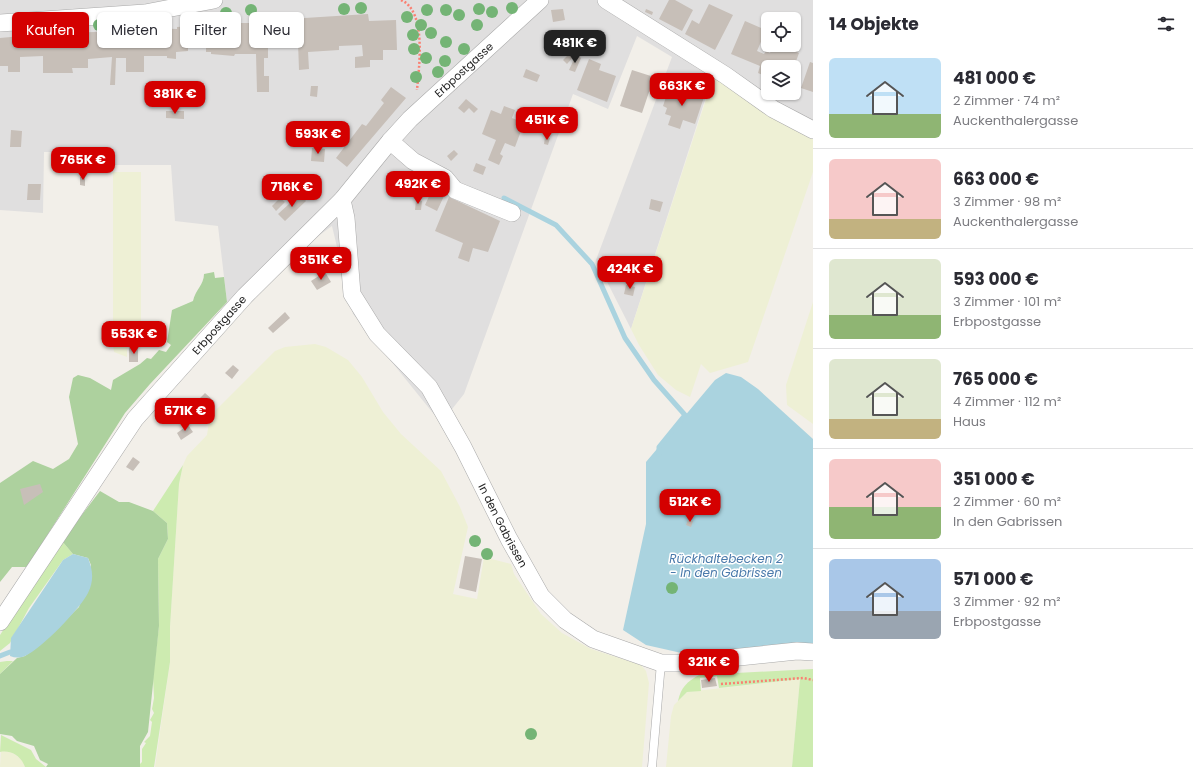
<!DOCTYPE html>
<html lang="de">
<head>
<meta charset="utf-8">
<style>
  body { margin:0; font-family:Poppins,sans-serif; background:#f7f7f7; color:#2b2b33; height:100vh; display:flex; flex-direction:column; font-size:15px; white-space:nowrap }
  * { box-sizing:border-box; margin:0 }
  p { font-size:13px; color:#7c7c81 }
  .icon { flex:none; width:22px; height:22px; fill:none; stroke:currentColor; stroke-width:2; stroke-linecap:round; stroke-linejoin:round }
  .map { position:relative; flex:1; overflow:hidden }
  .drawer { display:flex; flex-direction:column; background:#fff; width:380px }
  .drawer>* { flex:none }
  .top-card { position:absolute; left:12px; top:12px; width:380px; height:36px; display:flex; gap:8px }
  .fabs { position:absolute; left:761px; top:12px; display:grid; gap:8px }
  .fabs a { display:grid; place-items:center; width:40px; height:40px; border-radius:6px; background:#fff; box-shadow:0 1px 3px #0004; font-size:20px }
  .price { position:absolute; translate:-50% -34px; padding:0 9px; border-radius:8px; background:#d40000; color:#fff; font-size:13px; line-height:26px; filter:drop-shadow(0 1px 2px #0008) }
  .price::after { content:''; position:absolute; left:50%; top:24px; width:12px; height:9px; margin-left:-6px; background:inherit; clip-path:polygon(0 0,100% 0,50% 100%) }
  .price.selected { background:#222; color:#fff }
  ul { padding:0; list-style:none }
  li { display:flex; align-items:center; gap:12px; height:100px; padding:0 16px }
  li+li { border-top:1px solid #e1e1e2 }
  li span { display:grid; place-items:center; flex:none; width:112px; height:80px; border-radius:6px; color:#555 }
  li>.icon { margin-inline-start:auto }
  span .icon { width:48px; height:48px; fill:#fffc; stroke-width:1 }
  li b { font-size:17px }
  h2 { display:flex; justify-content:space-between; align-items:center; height:48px; padding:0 16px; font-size:17px }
  .pill { padding:0 14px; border-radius:6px; background:#fff; box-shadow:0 1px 3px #0004; font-size:14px; line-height:36px }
  .pill.selected { background:#d40000; color:#fff }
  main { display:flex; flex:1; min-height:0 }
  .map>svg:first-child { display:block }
</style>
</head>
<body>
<main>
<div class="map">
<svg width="813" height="767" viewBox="0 0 813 767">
  <rect width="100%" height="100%" fill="#f2efe9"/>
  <path fill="#e0dfdf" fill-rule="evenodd" d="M0,0H813V135L713,75L631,329L596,260L672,57L637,36L608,109L573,94L464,394L441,423L353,314L332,226L227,302L218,226L175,221L171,165H88L83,152H44L43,213L0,210ZM768,19H794V45H768ZM768,67H794V93H768Z"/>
  <path fill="#eef0d5" d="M714,75L783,122L813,138V172L748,362L710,373L701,364L690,397L676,390L658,375L639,345L631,329Z
    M113,172H141V344H127V357L114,352L113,343Z
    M813,302V424L787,405L786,385Z
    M315,344L326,347L348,360L362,377L383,412L401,434L441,471L460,507L468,527L453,594L477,599L484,557L511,564L514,574L541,614L562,633L591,649L641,665L646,671L649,683L642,767H155L170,662V627L179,484L183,465L187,456L207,435L210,416L275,351L285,347Z
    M800,679L792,767H666L671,716L674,705L687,692Z
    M1,751L11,752L17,756L23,761L25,767H0Z"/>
  <path fill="#cdebb0" d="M183,465L179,484L170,627V662L154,767H140V764L142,762V749L146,743L144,742L150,736L152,722L150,720L154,713L152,709L154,698L153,677L159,626L158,559L168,539L167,523L153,511Z
    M62,541L73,554L63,560L29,608L10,643L0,651V635Z
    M7,661H13L0,674V662Z
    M813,669V767H792L800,679L719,688L717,676L700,678L701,691L687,692L678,701C681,687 687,682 699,675Z
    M1,735L31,750L36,759L46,767H25C21,756 11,750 0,752Z"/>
  <path fill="#add19e" d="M214,272L215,278L224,277L227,302L150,384L125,413L27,567H12L0,582V483L33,461L53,469L69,459L78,444L69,397L73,378L78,375L90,378L111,390L113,380L140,364L147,358L151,359L159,350L166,352L171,345L167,342L172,310L193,301C195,290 204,285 204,274Z
    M100,491L119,502H129L153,511L167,523L168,539L158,559L159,626L148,732L140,746V767H46L48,764L40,760L34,746L17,741L12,736L0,734V674L17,658L25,656L36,648L79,607L91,565L88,558L73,554L62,541Z"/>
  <path fill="#aad3df" d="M726,373L741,377L758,389L813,439V645L686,654L646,645L623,630L646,524V462L715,380Z
    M73,554L88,558C93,570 94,581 88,593C80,609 41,649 25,656C20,658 15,658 10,656L11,638L63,560Z"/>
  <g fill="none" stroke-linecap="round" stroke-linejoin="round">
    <path stroke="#aad3df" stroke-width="5" d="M504,198L556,225L592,264L625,338L654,380L685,415L659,447V454
      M0,656L10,652"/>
  </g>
  <path fill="#c7bfb8" d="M669,0H675L693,10L682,31L659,19Z
    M709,4L733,15L715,50L685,34L692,20L699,24Z
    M563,9L565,20L553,22L551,10Z
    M646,9L653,12L652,15L645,12Z
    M368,14L369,21L396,20L397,50H383V60H370V67L355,68V57L363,56L362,45L339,46V50L308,52L309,69L299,70L298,42L275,43V47L268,48V58H264V76H269V92H257L256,54H235L234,56L211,54V52H206V44L188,45V51L176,52V59L167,58V56H144V72H126V58H116L115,85H110L112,57L88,59V68H72L73,73H43V56L20,57V72H8V66H0V38L43,34L145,30V28L177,29V27L211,25V23H257V21Z
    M745,21L766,30L757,51L764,54L766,51L770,53L773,45H794L799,47L797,52L799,53L794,67H768V77L758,73L760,66L731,54Z
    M571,37L582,40L578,51L567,48Z
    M572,51L576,54L567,64L563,60Z
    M576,55L581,58L575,72L569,70Z
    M589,59L601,64L599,70L616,76L607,102L577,90Z
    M810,62L813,63V92L801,88Z
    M526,69L540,75L537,82L523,77Z
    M632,70L654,77L642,113L620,106Z
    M311,86H318L317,97L310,96Z
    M391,87L406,98L347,167L336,158L362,124L366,126L384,103L381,100Z
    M675,87L704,97L695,124L683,120L680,129L668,125L671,116L665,114L667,108L663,106L668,91L673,93Z
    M466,99L478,109L474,113L469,108L464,113L458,108Z
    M504,106L515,110L512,118L524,123L515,147L505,143L500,154L503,156L499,165L488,160L496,140L482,134L491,110L501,114Z
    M166,111H184V119L166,118Z
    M11,130L22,131L21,147H10Z
    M545,137L550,138L548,145L544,144Z
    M312,148L325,149L324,162L311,161Z
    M454,150L458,154L451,161L447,156Z
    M476,163L486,167L483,175L473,171Z
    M80,177H85V186L80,185Z
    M28,184H41L40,200H27Z
    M432,190L444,196L437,211L425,205Z
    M300,194L306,201L285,221L278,214Z
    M449,197L500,221L488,252L473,248L469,262L458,258L463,243L435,231Z
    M280,198L285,202L276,211L272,206Z
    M651,199L663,202L660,212L649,209Z
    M416,200L422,201L421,210H415Z
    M325,272L331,282L317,290L311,281Z
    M626,285L635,287L633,296L624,294Z
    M285,312L290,318L273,333L268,328Z
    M129,348H138V362H129Z
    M233,365L239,370L232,379L225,373Z
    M205,393L215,402L208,409L198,400Z
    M188,425L193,432L181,440L177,433Z
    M133,457L140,462L133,471L126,467Z
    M40,484L43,492L24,505L20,489Z
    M688,520L693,521L691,527L686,525Z
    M465,556L482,559L476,592L459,588Z
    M715,678L717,686L702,688L701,680Z"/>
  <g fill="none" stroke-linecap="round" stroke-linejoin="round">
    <g stroke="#a9a9a9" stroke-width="9">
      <path id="lane" d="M652,767L661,663"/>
    </g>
    <g stroke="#a9a9a9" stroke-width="18">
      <g id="street">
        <path d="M606,0L725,75L773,109L813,130"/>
        <path d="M0,23L145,13L214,0"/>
        <path d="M390,141L413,161L445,178L455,190L512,213"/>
        <path id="s1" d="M342,200L346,218L352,294L377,334L429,387L463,447L509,539L541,596L565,620L593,639L661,663H682L797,651L813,652"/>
        <path id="s2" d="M0,622L135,419L245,296L342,200L390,141L410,119L540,0"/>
      </g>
    </g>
    <path stroke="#fa8072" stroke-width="2.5" stroke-dasharray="2 2" stroke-linecap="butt" d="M401,0C427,11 419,67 417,90
      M721,684L803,678L813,680"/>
    <use href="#lane" stroke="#fff" stroke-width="8"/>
    <use href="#street" stroke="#fff" stroke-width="17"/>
  </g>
  <g fill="#74b475">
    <circle cx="361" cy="8" r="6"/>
    <circle cx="512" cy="8" r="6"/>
    <circle cx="344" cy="9" r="6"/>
    <circle cx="479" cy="9" r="6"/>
    <circle cx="251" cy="10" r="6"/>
    <circle cx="427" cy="10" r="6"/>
    <circle cx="446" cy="10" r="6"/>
    <circle cx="492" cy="12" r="6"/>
    <circle cx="226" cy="13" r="6"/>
    <circle cx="459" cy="15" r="6"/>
    <circle cx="407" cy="17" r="6"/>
    <circle cx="99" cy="25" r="6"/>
    <circle cx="421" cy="25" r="6"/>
    <circle cx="477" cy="25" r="6"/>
    <circle cx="431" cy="33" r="6"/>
    <circle cx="413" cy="35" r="6"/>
    <circle cx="446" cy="42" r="6"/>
    <circle cx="414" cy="49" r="6"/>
    <circle cx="464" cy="49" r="6"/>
    <circle cx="426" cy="58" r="6"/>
    <circle cx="445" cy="61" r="6"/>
    <circle cx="438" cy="72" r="6"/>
    <circle cx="416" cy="77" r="6"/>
    <circle cx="475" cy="541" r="6"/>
    <circle cx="487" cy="554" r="6"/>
    <circle cx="672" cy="588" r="6"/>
    <circle cx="531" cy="734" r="6"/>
  </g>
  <g text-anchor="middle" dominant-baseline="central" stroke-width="3" stroke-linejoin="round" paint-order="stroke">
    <g font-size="11" fill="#222" stroke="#fff">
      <text stroke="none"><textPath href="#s2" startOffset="724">Erbpostgasse</textPath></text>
      <text stroke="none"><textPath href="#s2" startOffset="370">Erbpostgasse</textPath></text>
      <text stroke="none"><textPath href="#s1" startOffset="373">In den Gabrissen</textPath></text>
    </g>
    <g font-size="12" font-style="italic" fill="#4a7aab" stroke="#fff">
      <text x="726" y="558">Rückhaltebecken 2<tspan x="726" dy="14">- In den Gabrissen</tspan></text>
    </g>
  </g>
</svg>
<div class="fabs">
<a><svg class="icon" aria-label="locate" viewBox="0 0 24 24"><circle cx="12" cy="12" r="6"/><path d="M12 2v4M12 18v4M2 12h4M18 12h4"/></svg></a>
<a><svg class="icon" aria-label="layers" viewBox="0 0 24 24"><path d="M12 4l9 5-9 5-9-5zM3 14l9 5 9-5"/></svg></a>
</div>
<b class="price selected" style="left:575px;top:64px">481K €</b>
<b class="price" style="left:682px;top:107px">663K €</b>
<b class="price" style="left:175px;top:115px">381K €</b>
<b class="price" style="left:547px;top:141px">451K €</b>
<b class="price" style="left:318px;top:155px">593K €</b>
<b class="price" style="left:83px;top:181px">765K €</b>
<b class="price" style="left:418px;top:205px">492K €</b>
<b class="price" style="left:292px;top:208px">716K €</b>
<b class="price" style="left:321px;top:281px">351K €</b>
<b class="price" style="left:630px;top:290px">424K €</b>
<b class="price" style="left:134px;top:355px">553K €</b>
<b class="price" style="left:185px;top:432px">571K €</b>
<b class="price" style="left:690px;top:523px">512K €</b>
<b class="price" style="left:709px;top:683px">321K €</b>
<div class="top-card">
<a class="pill selected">Kaufen</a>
<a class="pill">Mieten</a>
<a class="pill">Filter</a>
<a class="pill">Neu</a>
</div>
</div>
<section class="drawer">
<h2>14 Objekte<svg class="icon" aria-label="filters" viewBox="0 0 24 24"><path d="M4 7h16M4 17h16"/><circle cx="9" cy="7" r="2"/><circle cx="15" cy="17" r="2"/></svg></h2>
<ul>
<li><span style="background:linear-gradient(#bfe0f5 70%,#8fb573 0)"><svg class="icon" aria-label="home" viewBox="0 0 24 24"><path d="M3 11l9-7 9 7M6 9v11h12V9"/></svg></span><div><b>481 000 €</b><p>2 Zimmer · 74 m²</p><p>Auckenthalergasse</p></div></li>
<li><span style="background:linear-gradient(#f6c9c9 75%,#c2b280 0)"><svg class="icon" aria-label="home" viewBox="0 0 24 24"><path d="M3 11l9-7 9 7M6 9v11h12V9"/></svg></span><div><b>663 000 €</b><p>3 Zimmer · 98 m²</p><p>Auckenthalergasse</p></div></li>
<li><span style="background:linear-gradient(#dfe7d0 70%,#8fb573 0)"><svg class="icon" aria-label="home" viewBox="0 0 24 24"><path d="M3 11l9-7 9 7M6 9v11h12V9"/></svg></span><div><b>593 000 €</b><p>3 Zimmer · 101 m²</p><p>Erbpostgasse</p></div></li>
<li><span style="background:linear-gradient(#dfe7d0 75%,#c2b280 0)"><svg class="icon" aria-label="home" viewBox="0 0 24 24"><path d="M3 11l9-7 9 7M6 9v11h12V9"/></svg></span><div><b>765 000 €</b><p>4 Zimmer · 112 m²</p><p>Haus</p></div></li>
<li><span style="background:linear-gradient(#f6c9c9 60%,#8fb573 0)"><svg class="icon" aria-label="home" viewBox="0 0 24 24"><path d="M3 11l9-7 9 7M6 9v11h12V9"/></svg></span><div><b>351 000 €</b><p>2 Zimmer · 60 m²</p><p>In den Gabrissen</p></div></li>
<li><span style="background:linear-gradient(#a9c7e8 65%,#9aa5b1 0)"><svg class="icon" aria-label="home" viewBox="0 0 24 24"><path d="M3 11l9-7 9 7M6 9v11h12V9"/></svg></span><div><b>571 000 €</b><p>3 Zimmer · 92 m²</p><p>Erbpostgasse</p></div></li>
</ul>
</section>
</main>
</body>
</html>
